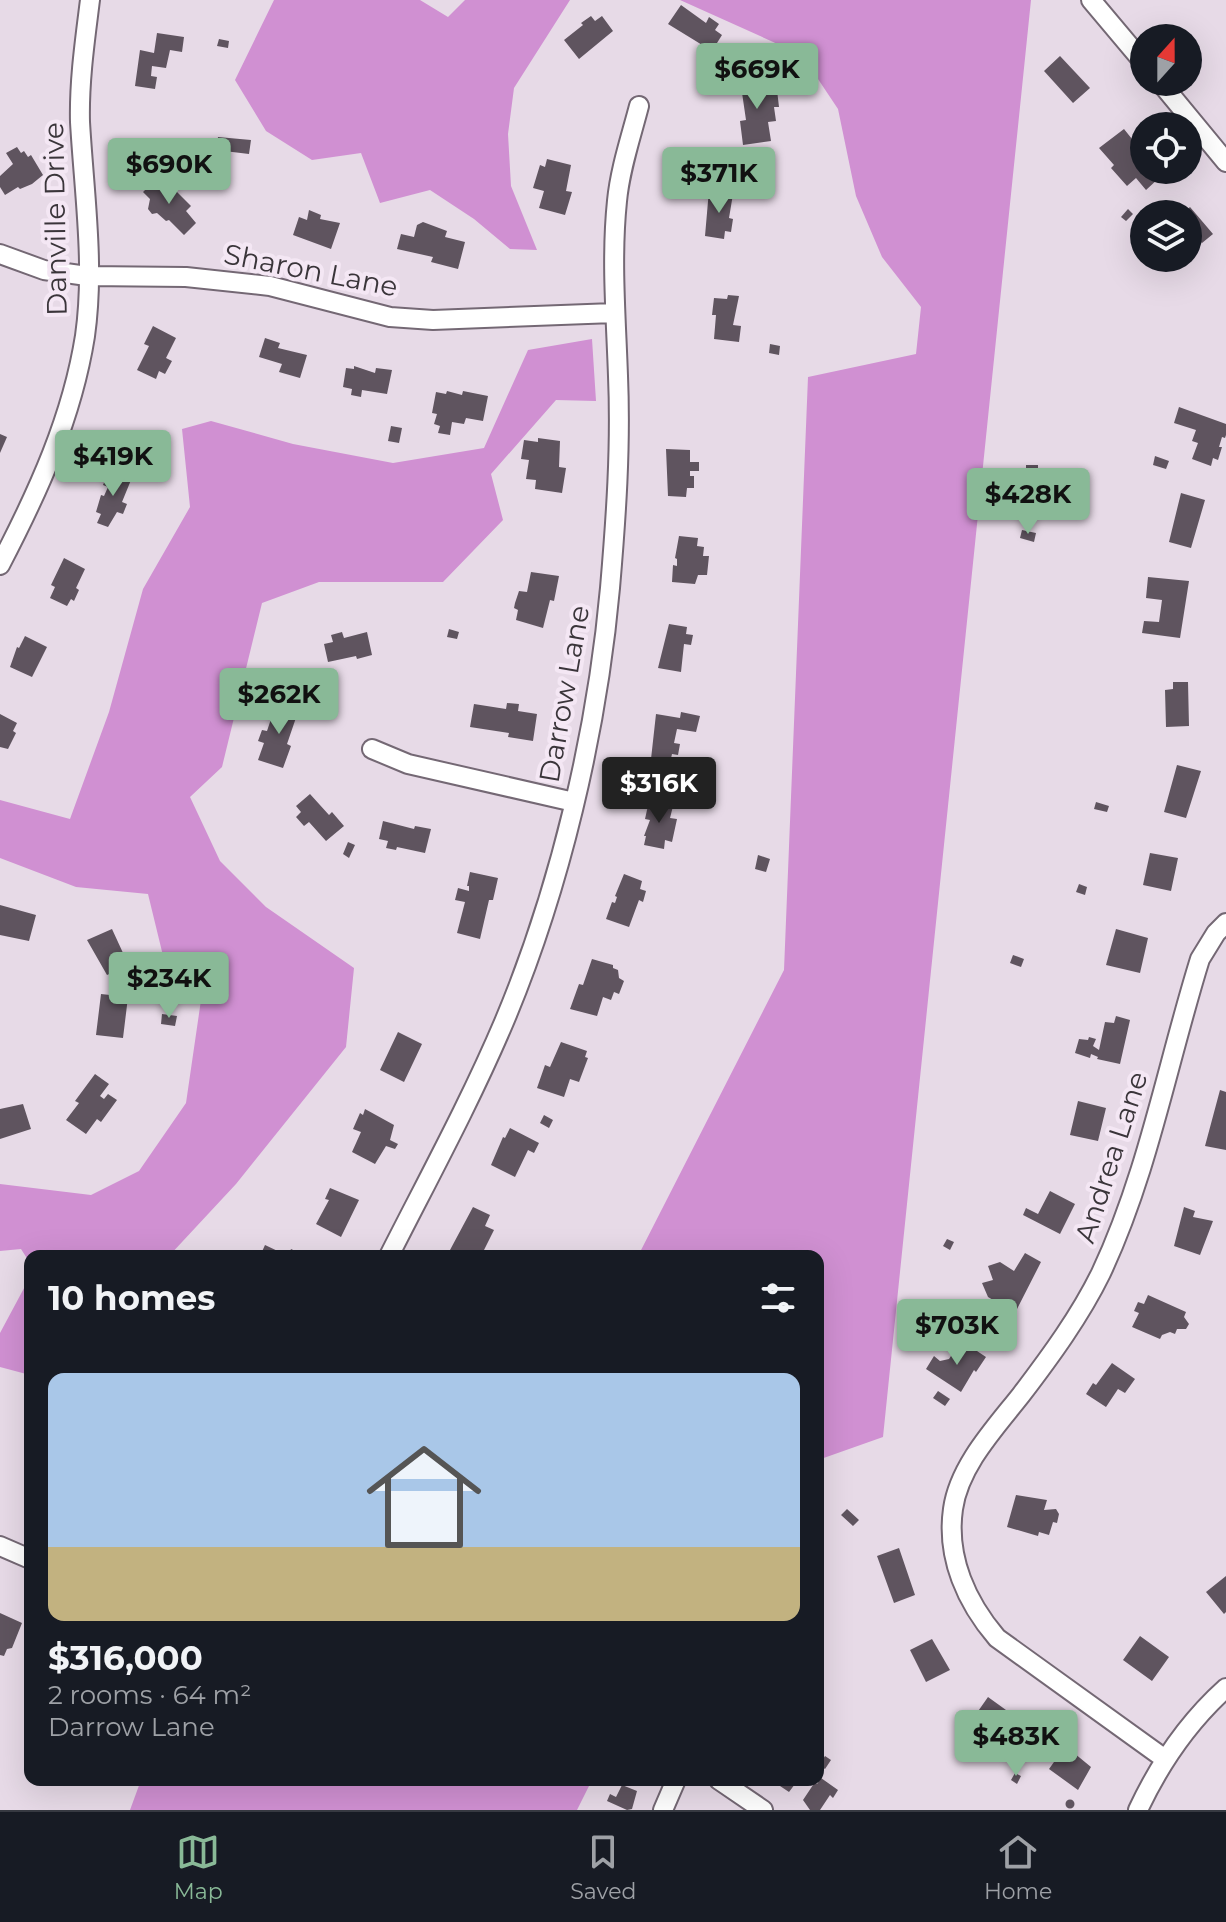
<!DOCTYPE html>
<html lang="en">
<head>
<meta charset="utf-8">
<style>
  body { margin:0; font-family:Montserrat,sans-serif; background:#20242c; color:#f1f3f6; height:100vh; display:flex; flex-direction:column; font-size:30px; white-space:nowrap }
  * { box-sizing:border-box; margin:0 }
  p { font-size:26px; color:#9ea1a6 }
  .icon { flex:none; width:44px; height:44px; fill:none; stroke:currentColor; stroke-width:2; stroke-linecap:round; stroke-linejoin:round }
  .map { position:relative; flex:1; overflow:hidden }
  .drawer { position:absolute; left:24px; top:1250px; width:800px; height:536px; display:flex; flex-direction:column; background:#171b24; border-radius:16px; box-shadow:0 8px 32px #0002 }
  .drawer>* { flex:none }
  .needle { width:52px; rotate:21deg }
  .controls { position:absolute; left:1130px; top:24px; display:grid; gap:16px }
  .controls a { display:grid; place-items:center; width:72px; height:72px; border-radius:50%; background:#171b24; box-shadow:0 8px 32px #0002; font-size:40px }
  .price { position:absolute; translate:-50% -68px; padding:0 18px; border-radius:8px; background:#89b997; color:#111; font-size:26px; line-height:52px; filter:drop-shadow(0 2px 4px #0008) }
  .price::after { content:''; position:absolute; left:50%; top:48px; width:24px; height:18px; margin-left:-12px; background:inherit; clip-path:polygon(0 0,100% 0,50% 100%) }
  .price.selected { background:#222; color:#fff }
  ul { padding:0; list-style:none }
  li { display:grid; align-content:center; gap:16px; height:424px; padding:0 24px }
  li span { display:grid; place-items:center; height:248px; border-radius:16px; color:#555 }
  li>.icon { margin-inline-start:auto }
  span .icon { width:144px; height:144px; fill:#fffc; stroke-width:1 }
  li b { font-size:34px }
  h2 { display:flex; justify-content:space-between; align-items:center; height:96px; padding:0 24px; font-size:34px }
  .dock { display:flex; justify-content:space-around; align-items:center; height:112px; border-top:2px solid #363941; background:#171b24; font-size:22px; color:#9ea1a6 }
  .dock a { display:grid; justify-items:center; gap:4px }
  .dock .selected { color:#89b997 }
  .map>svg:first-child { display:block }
</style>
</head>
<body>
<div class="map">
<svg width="1226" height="1810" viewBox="0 0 1226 1810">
  <rect width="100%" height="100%" fill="#e7dae7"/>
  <path fill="#d090d2" d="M274,0H420L448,17L465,0H570L514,88L508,134L511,186L537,250L510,249L474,219L430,190L380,203L361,153L312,160L266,131L235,80Z
    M680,0H1031L883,1437L818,1460V1256H638L784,970L808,377L916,354L921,307L882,257L856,196L838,109L802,55Z
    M592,339L596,401L556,400L491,474L503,520L443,582H319L262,603L222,767L190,797L220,861L266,907L354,968L346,1047L236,1184L169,1256H30V1263L21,1249L0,1251V1184L91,1195L139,1171L186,1103L201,1000L166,968L148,894L76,887L0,858V800L70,819L109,712L143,589L190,507L182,429L211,421L293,444L393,463L484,448L528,350Z
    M30,1277V1375L0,1367V1333Z
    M141,1780H592L577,1810H130Z"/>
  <path fill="#5f545f" d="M681,5L706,23L709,17L719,24L715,30L722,35L712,51L668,24Z
    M591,16L595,21L602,16L613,31L579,59L564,40L583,25L581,23Z
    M157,33L184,37L182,52L170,50L166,68L152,66L151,76L157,77L155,89L135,86L140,50L154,53Z
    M219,39L229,41L228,48L217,46Z
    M1060,56L1090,88L1073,103L1044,71Z
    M763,76L765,92L777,90L779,107H774L776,121L768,122L771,141L743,145L740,121L746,120L740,79Z
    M1124,129L1136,144L1132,147L1144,161V170H1152L1159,178L1146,190L1136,178L1127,186L1111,168L1114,165L1099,148Z
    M218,137L251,140L249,154L216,150Z
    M17,147L21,153L24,151L28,157L31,155L43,175L32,184L20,189L18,187L5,195L0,187V176L13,164L6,153Z
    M547,159L571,165L566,191L572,192L565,215L539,208L544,191L533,188L540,165L545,167Z
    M157,178L169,190L172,187L191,206L186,211L196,223L184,235L169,220L166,221L157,213L152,214L148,209L150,199L143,192Z
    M709,190L733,194L729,218L733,219L731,232L725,231L724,239L705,236Z
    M1190,207L1213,234L1202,243L1199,240L1188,250V214H1182Z
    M1128,209L1133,214L1126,221L1121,217Z
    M309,210L321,215L320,219L340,223L331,249L293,235L299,217L307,220Z
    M423,222L447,231L445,237L465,242L458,269L431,262L433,257L397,249L401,234L414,237L417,225Z
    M728,295L739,296L733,325L741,326L739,342L714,339L716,315H712L714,298L727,299Z
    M153,326L176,338L166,358L172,361L165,374L159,371L156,379L137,370L149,346L144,344Z
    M265,338L280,343L278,348L307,355L300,378L279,372L282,364L259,357Z
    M770,344L780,346L779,355L769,353Z
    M354,366L375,373L376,368L392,370L387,394L362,390L361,397L351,395L352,389L343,387L346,368L354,369Z
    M447,391L462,395L463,391L488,396L483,421L466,418L464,424L452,422L450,435L438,433L440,426L434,424L437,414L432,413L436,392L446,394Z
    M1179,407L1226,424V435L1225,438L1222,437L1219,447H1222L1218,460L1213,458L1211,466L1192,459L1198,443L1192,441L1196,430L1174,423Z
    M391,426L402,428L399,443L388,441Z
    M0,434L7,437L0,453Z
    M538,438L560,441L559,467L566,468L562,493L535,489L536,480L526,479L529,460L521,459L524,440L538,442Z
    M666,449L690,450V462H699V471H690V476H694V488H687L686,497L668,496Z
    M1155,456L1169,461L1166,469L1153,465Z
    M1026,465H1038V474H1026Z
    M109,471L131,480L122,502L127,504L123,514L117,512L108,527L97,523L101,514L96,512L101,495L104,496L108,487L103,485Z
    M1181,493L1205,500L1191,548L1169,542Z
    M1022,530L1036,533L1034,542L1020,538Z
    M679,536L698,538L697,546L704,547L703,556H709L707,575H698L695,584L672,582L673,565L677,566V559L675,558Z
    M64,558L85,569L76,588L79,590L74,601L71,599L67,606L50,598L55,587L51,585Z
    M531,572L559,576L554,601L550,600L543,628L516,620L518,610L514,608L515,603L519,591L527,592Z
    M1148,577L1189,581L1180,638L1142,633L1144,621L1159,622L1162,600L1146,598Z
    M669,624L687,627L686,634L693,635L691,645L684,644L681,672L658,668Z
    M449,629L459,632L457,639L447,637Z
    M342,632L344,638L367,632L372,655L357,659L356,656L328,662L324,644L333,642L331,635Z
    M25,636L47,647L32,677L10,667L17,647L19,648Z
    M1173,682H1188L1189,726L1166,727L1165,690L1173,689Z
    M285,701L300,706L287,744L291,746L283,768L258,760L264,743L258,741L262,730L267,731L273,713L280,715Z
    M507,703L519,704L518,711L537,714L533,741L508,737L509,733L470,727L474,704L506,709Z
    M681,712L700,716L696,732L677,729L674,743L680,744L678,755L672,754L670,763L651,759L656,714L680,718Z
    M0,714L17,723L13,731L16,733L8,749L0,747Z
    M1177,765L1201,771L1186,818L1164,812Z
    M310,794L329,815L332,812L344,826L326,841L309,822L304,826L296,817L301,812L296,806Z
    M649,801L673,806L670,818L677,819L672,842L665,840L664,849L644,845L646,836H644L650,820L645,819Z
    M1096,802L1109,806L1107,812L1094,809Z
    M383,821L414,829L415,826L431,829L425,853L397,847L396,850L386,848L388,841L379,839Z
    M348,842L355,845L349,858L343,854Z
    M1150,853L1178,858L1171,891L1143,885Z
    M758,855L770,859L766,872L755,869Z
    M470,872L498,878L493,900H489L480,939L457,933L465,902L455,900L458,888L469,891V886H467Z
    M624,874L642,881L640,889L646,891L643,902L639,900L629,927L606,919L612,902L615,903L617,897L615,896Z
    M1079,884L1087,887L1085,895L1076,892Z
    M0,905L36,915L29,941L0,935Z
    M112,929L129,966L107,975L87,940Z
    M1116,929L1148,938L1140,973L1106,965Z
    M1013,955L1024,959L1021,967L1010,963Z
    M592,959L613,965V968L618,970L619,978L624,981L619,994L614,992L611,1000L603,997L597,1016L570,1009L579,984L583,985Z
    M101,994L128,997L123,1038L96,1035Z
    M162,1014L177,1016L175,1026L161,1024Z
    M1116,1016L1130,1020L1120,1064L1097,1059L1098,1057L1091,1054L1090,1058L1075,1053L1079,1039L1088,1040L1089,1037L1096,1039L1093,1046L1099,1050L1105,1022L1114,1023Z
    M398,1032L422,1044L404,1082L380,1070Z
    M561,1042L587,1051L585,1057L588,1058L579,1082L570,1079L564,1097L537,1088L545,1065L550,1067Z
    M95,1074L109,1084L100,1096L104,1099L108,1094L117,1100L101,1122L97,1119L86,1134L66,1120L79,1103L75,1101Z
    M1220,1090L1226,1092V1150L1205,1146Z
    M1078,1101L1106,1108L1098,1141L1070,1135Z
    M23,1104L31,1129L0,1139V1109Z
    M365,1109L394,1125L390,1140L398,1144L395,1149L386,1146L375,1164L352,1152L361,1132L353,1129L360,1113L363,1115Z
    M544,1115L553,1120L549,1128L540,1123Z
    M510,1128L539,1143L534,1153L528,1150L515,1177L491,1165L503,1137L505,1138Z
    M330,1188L359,1200L341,1237L316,1224L329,1200L325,1199Z
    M1050,1191L1075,1204L1060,1234L1023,1215L1026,1208L1038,1214Z
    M473,1207L490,1215L485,1226L494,1230L481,1256H462L450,1250Z
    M1184,1207L1195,1211L1193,1217L1213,1221L1200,1255L1174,1246Z
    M947,1239L954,1242L950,1250L943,1246Z
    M265,1245L284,1254L282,1256H260Z
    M291,1249L306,1256H288Z
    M1025,1253L1041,1262L1015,1313L988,1297L982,1283L993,1280L988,1266L1000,1262L1014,1271Z
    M1148,1295L1186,1312L1184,1317L1189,1324L1186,1329H1177L1175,1334L1170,1332L1162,1335L1160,1339L1132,1327L1139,1313L1134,1311L1138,1302L1144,1304Z
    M965,1343L986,1357L976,1372L974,1370L961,1392L926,1369L934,1356L940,1361L949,1359L955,1350L959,1352Z
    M1112,1363L1135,1379L1125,1393L1118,1389L1106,1407L1086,1394L1093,1383L1096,1385Z
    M938,1391L950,1399L945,1406L933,1398Z
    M1016,1495L1047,1500L1044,1510L1056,1509L1059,1514L1057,1523L1053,1522L1049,1535L1039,1532L1038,1536L1007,1527Z
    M847,1509L859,1520L853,1526L841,1515Z
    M899,1548L915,1595L894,1603L877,1556Z
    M1226,1576V1612L1224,1614L1206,1592Z
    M0,1613L22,1623L12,1648L7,1649L4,1656L0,1655Z
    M1140,1636L1169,1657L1152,1681L1123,1660Z
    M932,1639L950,1670L926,1682L910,1650Z
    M988,1697L1006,1710L1004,1714L1022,1727L1009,1746L974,1717Z
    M1047,1737L1061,1747L1063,1744L1091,1767L1078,1790L1049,1769L1054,1762H1050L1036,1752Z
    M825,1756L831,1760L825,1769L819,1765Z
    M1015,1773L1021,1776L1017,1784L1011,1780Z
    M821,1778L838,1790L833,1798L830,1795L820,1810H810L803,1800L815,1782L817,1784Z
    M780,1780H798L789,1792L777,1784Z
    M622,1785L637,1791L632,1809L627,1810L607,1801L610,1794L616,1797Z
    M1065.5 1804a4.5 4.5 0 1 1 9 0a4.5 4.5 0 1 1-9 0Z"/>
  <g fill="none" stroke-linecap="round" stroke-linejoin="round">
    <g stroke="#746874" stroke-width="22">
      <path id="minor" d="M1091,0L1144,63
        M1160,82L1226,162
        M0,254L44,270L87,276L186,277L270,286L390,317L433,320L614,313
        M0,565C38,492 72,418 85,336C95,266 84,192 80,122C79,81 85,40 90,0
        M372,749L408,764L574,802
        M389,1256C428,1179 470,1102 504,1022C560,889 597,732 610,588C616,518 621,447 618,376C616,317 611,259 617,201C620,169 631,137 639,106
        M0,1546L30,1559
        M1165,1759L997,1638C967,1603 946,1558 953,1509C959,1466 995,1428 1021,1395C1050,1357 1080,1316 1101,1273C1148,1173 1167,1065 1200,959L1216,933L1226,923
        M719,1780L763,1810
        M663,1810L676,1780
        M1138,1810C1160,1763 1187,1723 1226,1688"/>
    </g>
    <use href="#minor" stroke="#fff" stroke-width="18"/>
  </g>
  <g text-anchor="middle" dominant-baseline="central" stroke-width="8" stroke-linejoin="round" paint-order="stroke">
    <g font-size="28" fill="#3a353a" stroke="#f4e7f4">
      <text transform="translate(55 219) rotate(-91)">Danville Drive</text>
      <text transform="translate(311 270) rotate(11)">Sharon Lane</text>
      <text transform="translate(564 694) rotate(-80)">Darrow Lane</text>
      <text transform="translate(1111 1157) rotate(-72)">Andrea Lane</text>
    </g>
  </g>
</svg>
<div class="controls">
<a><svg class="needle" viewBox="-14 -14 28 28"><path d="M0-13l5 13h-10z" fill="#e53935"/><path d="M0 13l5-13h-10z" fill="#9ea1a6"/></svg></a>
<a><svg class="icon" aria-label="locate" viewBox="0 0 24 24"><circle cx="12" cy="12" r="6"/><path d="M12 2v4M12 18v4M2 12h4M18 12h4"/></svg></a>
<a><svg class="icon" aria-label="layers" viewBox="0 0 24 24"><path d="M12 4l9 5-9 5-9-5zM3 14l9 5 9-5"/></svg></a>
</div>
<b class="price" style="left:757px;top:111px">$669K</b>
<b class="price" style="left:169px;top:206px">$690K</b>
<b class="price" style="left:719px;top:215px">$371K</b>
<b class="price" style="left:113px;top:498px">$419K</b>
<b class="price" style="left:1028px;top:536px">$428K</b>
<b class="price" style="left:279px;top:736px">$262K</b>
<b class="price selected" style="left:659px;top:825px">$316K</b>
<b class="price" style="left:169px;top:1020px">$234K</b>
<b class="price" style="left:957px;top:1367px">$703K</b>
<b class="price" style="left:1016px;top:1778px">$483K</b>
<section class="drawer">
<h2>10 homes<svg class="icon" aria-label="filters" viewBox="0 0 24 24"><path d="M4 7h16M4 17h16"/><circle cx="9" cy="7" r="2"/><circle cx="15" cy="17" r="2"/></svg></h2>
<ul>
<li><span style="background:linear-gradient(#a9c7e8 70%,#c2b280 0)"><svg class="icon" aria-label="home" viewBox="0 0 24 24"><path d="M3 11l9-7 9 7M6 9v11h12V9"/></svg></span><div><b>$316,000</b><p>2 rooms · 64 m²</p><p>Darrow Lane</p></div></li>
</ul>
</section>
</div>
<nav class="dock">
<a class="selected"><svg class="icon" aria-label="map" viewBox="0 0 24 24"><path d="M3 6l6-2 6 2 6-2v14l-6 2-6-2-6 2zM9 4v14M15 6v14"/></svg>Map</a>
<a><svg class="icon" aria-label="saved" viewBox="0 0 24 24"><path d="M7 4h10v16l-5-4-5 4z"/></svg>Saved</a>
<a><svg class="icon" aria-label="home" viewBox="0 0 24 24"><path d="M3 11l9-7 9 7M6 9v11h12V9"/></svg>Home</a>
</nav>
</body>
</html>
